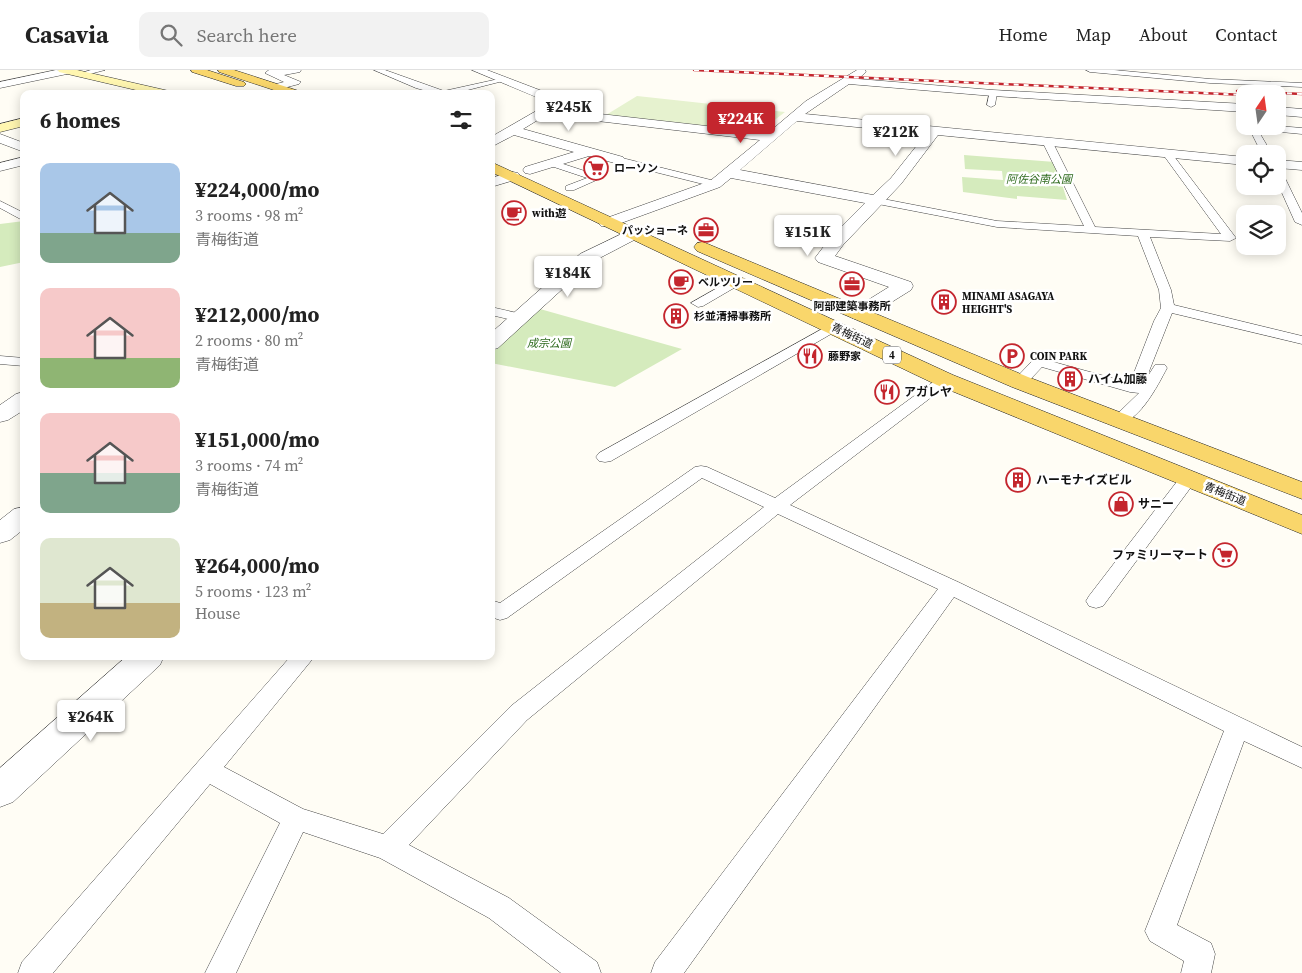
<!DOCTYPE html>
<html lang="en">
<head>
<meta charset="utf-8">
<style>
  body { margin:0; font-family:"Source Serif 4","Noto Sans JP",serif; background:#f2f2f2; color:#222; height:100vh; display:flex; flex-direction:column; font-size:19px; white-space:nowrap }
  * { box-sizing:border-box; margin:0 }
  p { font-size:16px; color:#767676 }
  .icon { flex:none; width:28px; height:28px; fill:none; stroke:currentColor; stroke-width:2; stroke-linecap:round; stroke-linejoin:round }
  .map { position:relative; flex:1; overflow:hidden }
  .panel { position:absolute; left:20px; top:20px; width:475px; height:570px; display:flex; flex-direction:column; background:#fff; border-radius:10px; box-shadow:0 2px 12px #0003 }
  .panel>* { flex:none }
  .needle { width:32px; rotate:13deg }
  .controls { position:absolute; left:1236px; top:15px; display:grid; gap:10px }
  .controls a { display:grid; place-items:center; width:50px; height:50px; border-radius:10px; background:#fff; box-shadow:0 2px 12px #0003; font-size:25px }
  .price { position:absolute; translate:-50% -42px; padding:0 11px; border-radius:5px; background:#fff; color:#222; font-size:16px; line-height:32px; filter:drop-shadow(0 1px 2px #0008) }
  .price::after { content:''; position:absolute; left:50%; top:30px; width:15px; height:11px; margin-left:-8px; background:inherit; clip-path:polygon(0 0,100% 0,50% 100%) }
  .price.active { background:#c4262e; color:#fff }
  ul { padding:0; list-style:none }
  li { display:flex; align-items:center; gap:15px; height:125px; padding:0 20px }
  li span { display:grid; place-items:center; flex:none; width:140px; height:100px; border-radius:10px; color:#555 }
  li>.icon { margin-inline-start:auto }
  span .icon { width:60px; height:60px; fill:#fffc; stroke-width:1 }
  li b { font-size:21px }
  h2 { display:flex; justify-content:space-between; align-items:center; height:60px; padding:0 20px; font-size:21px }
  header { display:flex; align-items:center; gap:30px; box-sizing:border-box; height:70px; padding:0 25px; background:#fff; border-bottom:1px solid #e0e0e0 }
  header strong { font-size:24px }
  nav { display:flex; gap:28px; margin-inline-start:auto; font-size:18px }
  .search { width:350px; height:45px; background:#f2f2f2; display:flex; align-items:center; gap:12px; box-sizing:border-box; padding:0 18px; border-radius:10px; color:#767676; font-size:19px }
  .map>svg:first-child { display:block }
</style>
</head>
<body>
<header>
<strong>Casavia</strong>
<div class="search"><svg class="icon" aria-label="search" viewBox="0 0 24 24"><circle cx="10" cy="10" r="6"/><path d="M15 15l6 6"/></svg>Search here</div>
<nav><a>Home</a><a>Map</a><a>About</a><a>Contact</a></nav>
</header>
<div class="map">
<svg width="1302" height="903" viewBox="0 0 1302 903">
  <rect width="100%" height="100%" fill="#fffdf5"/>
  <path fill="#d5ebbd" d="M964,85L1055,92L1067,130L1017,126V129L963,122L962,107L1003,110L1002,101L965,99Z
    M24,151V192L0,197V154Z
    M540,239L682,279L615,317L491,293V284Z"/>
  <path fill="#e6f2cf" d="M637,26L785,42L759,62L606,45Z"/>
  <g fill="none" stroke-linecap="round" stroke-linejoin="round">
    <g stroke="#444" stroke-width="1">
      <path id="lane" d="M91,0H105L82,6L78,4Z
        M374,0H385L444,21L503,8L507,10L452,24H437L416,18Z
        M1086,0H1114L1210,9L1302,13V17L1210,13L1090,2Z
        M990,21L997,23L995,35L991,37L987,35Z
        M1278,56L1302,58V64L1260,60L1256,57Z
        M1256,61L1259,62L1272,84H1262L1252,64Z
        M1047,68L1052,71L1095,157L1221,164L1162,83L1164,81H1170L1236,168L1230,171L1150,167L1171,220L1174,235L1302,266V274L1172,243L1146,309L1155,295H1165L1167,298C1158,315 1136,359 1113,353L1111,350L1139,323L1130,322L1042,297L1025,315H1015L1012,312L1015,309L1034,289L1039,288L1130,313L1154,251L1161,238L1159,220L1138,166L997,157L878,134L873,131L878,128L997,151L1084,156L1042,71Z
        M618,87L719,112L720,114L715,117L615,92V88Z
        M551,90L600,106L601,108L574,120H566V116L587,108L548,95V91Z
        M1278,101L1283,104L1302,143V155L1295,152L1278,114Z
        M0,131L24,143V151L0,138Z
        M735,208L739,209L741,212L739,215L703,236L698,237L691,233Z
        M491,237L526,245L528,248L521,252L491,245Z
        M833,253L840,257L838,260L611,391L605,392L599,391L596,387L599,383Z
        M0,286L24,288V296L0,294Z
        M945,305L950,307L953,310L950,313L790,435L958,512L1302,677V698L1244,671L1177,855L1211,873L1215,884L1211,903H1181L1184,891L1150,871L1145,861L1224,661L954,527L684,903H651L655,892L938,519L778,444L527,650L409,775L509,828L597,892L601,903H561L489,848L380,788L303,762L236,903H205L280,753L210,714L53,903H18L22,892L291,586H315L224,697L303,739L383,764L511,636L764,437L702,408L507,548L500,550L491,547V530L500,533L695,397L701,396L707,397L775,428L940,307Z
        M1188,404L1194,405L1197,409L1103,536L1096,538L1089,536L1086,531L1089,526L1182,405Z"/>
    </g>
    <g stroke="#444" stroke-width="1">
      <path id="street" d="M56,0L72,1L67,4L0,18V12Z
        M301,0L300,2L284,5L301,12L299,14L276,20L272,19L270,17L272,15L284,12L265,3L269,0Z
        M472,0H487L563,29L565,32L556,39L768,63L806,31L857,0H865L866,2L858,9L993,20L1245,34V42L993,26L849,14L805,44L1245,87V95L938,65L901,114L843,175L835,186L911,212L913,216L911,220L866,248L859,250L852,248L849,244L852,240L889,217L818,192L815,188L831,167L865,133L731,108L720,117L613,156H601L599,153L601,150L710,111L760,70L546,45L523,59L623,87L625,90L618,94L589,86L530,104L525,103L523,100L525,97L574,82L514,65L491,77V67L550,33ZM797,51L926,64L891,108L873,125L740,100Z
        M1278,37L1302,39V47L1278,45Z
        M0,64L24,73V82L0,73Z
        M24,87V95L0,101V93Z
        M1278,90L1302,92V100L1278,98Z
        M513,102L518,103L520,106L518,109L491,117V108Z
        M632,159L638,160L640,164L638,168L592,192L498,278L491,280V263L580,184Z
        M24,322V340L8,350L0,352V335L16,324Z
        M24,437V459L10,470L0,473V450L14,439Z
        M127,586H164L160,595L13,732L0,737V698Z"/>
    </g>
    <g stroke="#333" stroke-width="1">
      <path id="secondary" d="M58,0H77L169,21L175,24H153L59,2Z
        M24,48V56L0,62V54Z"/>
    </g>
    <g stroke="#222" stroke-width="1">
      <path id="primary" d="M191,0H207L244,12L246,14L244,16H236L192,2Z
        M218,0H234L302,22L304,24H286L219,2Z
        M491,92L953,305L1302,445V464L937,315L491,102Z
        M703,172L1028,307L1302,412V429L1012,317L697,181L694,177L697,173Z"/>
    </g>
    <use href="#lane" fill="#fff" fill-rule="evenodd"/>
    <use href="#street" fill="#fff" fill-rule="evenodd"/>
    <use href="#secondary" fill="#fff6b0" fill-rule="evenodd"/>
    <use href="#primary" fill="#f9d66b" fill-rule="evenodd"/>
    <g stroke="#c4262e" stroke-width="2.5">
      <path id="rail" d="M694,0L1245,25
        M1237,21L1302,24"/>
    </g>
    <use href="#rail" stroke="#fff" stroke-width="2" stroke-dasharray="5" stroke-linecap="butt"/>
  </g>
  <defs>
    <g id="supermarket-ring" transform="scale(1.25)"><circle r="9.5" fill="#fff" stroke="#c4262e" stroke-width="1.5"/><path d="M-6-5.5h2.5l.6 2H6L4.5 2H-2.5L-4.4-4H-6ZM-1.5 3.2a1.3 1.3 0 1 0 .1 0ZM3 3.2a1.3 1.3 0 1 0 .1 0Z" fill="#c4262e"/></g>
    <g id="cafe-ring" transform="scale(1.25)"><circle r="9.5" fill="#fff" stroke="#c4262e" stroke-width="1.5"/><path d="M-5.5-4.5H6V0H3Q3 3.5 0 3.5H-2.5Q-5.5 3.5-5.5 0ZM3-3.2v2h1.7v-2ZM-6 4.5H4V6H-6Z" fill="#c4262e"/></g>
    <g id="office-ring" transform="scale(1.25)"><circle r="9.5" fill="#fff" stroke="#c4262e" stroke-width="1.5"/><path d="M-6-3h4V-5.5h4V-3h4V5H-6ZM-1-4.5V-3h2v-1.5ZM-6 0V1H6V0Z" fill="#c4262e"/></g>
    <g id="building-ring" transform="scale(1.25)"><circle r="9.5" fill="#fff" stroke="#c4262e" stroke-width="1.5"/><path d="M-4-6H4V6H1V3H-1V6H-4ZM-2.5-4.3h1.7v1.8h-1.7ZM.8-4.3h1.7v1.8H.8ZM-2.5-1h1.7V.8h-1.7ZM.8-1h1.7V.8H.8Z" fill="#c4262e"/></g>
    <g id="restaurant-ring" transform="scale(1.25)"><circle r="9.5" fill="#fff" stroke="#c4262e" stroke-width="1.5"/><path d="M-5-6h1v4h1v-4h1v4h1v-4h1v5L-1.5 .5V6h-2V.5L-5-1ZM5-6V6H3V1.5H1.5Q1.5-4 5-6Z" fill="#c4262e"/></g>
    <g id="parking-ring" transform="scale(1.25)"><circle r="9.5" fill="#fff" stroke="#c4262e" stroke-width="1.5"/><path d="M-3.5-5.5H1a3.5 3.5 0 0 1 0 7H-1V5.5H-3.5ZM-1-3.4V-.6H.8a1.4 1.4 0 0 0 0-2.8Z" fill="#c4262e"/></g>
    <g id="shop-ring" transform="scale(1.25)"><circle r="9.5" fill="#fff" stroke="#c4262e" stroke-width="1.5"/><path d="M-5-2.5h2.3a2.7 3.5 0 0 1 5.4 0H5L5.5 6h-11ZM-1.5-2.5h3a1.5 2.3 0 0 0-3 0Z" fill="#c4262e"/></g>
  </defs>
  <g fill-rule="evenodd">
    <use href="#supermarket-ring" x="596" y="98"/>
    <use href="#cafe-ring" x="514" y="143"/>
    <use href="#office-ring" x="706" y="160"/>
    <use href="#cafe-ring" x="681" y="212"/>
    <use href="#office-ring" x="852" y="214"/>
    <use href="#building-ring" x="944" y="232"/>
    <use href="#building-ring" x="676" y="246"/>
    <use href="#restaurant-ring" x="810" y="286"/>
    <use href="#parking-ring" x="1012" y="286"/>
    <use href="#building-ring" x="1070" y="309"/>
    <use href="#restaurant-ring" x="887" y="322"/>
    <use href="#building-ring" x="1018" y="410"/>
    <use href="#shop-ring" x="1121" y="434"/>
    <use href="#supermarket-ring" x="1225" y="485"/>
  </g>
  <g text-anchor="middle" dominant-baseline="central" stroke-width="5" stroke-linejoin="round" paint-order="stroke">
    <g font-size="11" font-weight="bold" fill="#111" stroke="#fff" text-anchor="start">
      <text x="614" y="98">ローソン</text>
      <text x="532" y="143">with遊</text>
      <text x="688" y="160" text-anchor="end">パッショーネ</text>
      <text x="698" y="212">ベルツリー</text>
      <text x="962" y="226">MINAMI ASAGAYA<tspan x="962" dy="13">HEIGHT'S</tspan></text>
      <text x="852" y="236" text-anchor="middle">阿部建築事務所</text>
      <text x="694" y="246">杉並清掃事務所</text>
      <text x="828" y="286">藤野家</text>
      <text x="1030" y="286">COIN PARK</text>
    </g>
    <g font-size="11" font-style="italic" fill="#2f6b1f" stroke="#fff">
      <text x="1039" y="109">阿佐谷南公園</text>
      <text x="549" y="273">成宗公園</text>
    </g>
    <g font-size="11" fill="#111" stroke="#fff">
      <text transform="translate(852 266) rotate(25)">青梅街道</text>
      <text transform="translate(1225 424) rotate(22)">青梅街道</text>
    </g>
    <rect fill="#fff" stroke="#585858" stroke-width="1" x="883" y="276.5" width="18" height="17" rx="4"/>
    <g font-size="11" font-weight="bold" fill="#111">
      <text x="892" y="285">4</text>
    </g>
    <g font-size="12" font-weight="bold" fill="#111" stroke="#fff" text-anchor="start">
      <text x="1088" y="309">ハイム加藤</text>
      <text x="904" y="322">アガレヤ</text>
      <text x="1036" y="410">ハーモナイズビル</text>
      <text x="1138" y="434">サニー</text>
      <text x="1208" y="485" text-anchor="end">ファミリーマート</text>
    </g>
  </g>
</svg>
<div class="controls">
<a><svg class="needle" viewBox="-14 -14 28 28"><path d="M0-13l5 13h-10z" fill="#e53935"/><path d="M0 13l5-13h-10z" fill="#767676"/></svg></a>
<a><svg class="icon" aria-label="locate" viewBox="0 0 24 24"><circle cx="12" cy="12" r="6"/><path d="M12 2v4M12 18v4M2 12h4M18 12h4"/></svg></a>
<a><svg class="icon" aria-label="layers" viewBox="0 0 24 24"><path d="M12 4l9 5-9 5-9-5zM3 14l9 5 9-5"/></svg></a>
</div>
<b class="price" style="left:569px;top:62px">¥245K</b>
<b class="price active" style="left:741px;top:74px">¥224K</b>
<b class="price" style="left:896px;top:87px">¥212K</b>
<b class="price" style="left:808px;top:187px">¥151K</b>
<b class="price" style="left:568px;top:228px">¥184K</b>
<b class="price" style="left:91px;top:672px">¥264K</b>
<section class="panel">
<h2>6 homes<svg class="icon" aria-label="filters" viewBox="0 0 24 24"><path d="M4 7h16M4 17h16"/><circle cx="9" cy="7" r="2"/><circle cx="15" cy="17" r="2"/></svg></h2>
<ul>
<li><span style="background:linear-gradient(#a9c7e8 70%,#7fa58c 0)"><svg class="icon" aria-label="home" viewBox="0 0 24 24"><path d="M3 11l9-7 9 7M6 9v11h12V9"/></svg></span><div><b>¥224,000/mo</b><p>3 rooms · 98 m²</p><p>青梅街道</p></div></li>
<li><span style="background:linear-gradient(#f6c9c9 70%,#8fb573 0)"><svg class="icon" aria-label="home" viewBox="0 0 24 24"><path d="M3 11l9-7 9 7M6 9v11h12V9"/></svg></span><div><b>¥212,000/mo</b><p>2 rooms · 80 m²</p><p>青梅街道</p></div></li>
<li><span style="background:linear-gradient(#f6c9c9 60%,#7fa58c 0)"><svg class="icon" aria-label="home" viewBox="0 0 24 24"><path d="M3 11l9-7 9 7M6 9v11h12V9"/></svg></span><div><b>¥151,000/mo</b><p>3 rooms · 74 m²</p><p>青梅街道</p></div></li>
<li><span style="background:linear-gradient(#dfe7d0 65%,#c2b280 0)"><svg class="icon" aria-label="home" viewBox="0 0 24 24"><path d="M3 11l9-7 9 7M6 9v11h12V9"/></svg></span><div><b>¥264,000/mo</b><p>5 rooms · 123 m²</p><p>House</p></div></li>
</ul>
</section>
</div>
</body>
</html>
